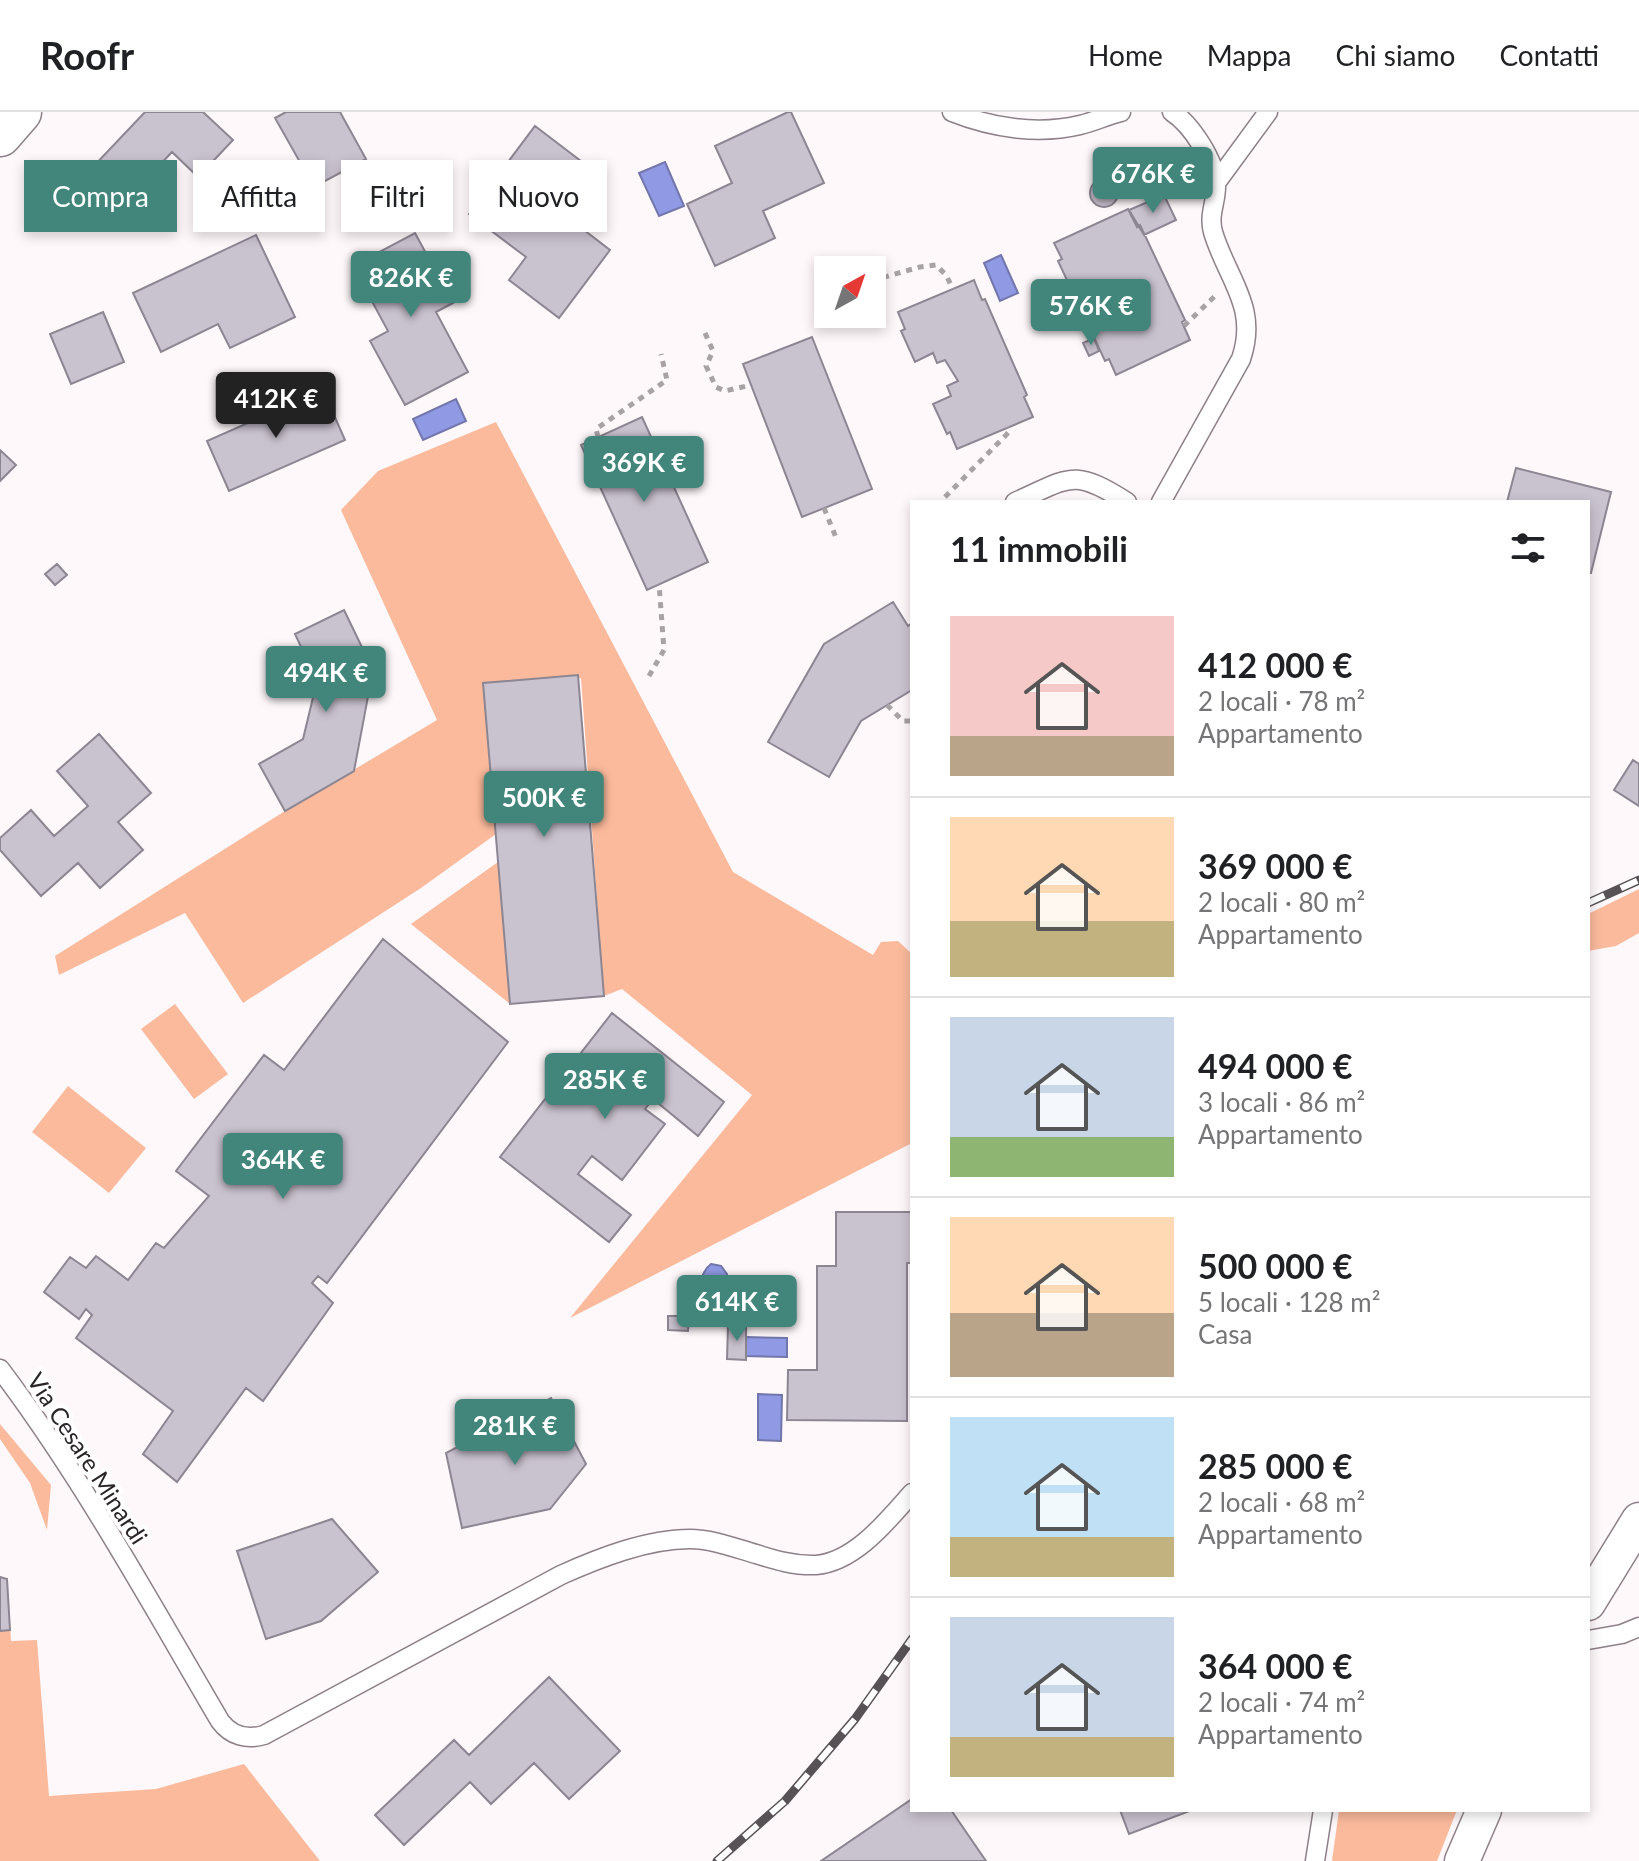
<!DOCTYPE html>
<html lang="it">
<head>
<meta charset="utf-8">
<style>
  body { margin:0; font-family:Lato,sans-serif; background:#f6f6f6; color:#202124; height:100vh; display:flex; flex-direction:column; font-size:30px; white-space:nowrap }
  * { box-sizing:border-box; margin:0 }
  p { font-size:26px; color:#757577 }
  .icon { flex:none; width:44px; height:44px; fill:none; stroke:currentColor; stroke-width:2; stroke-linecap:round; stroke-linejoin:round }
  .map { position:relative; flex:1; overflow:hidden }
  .details { position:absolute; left:910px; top:388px; width:680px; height:1312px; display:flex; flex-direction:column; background:#fff; border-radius:0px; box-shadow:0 4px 12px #0003 }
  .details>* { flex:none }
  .guide { position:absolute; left:24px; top:48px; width:760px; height:72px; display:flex; gap:16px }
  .needle { width:52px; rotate:40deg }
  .buttons { position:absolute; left:814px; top:144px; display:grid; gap:16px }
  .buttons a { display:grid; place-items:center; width:72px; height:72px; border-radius:0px; background:#fff; box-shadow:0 4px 12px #0003; font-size:40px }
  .price { position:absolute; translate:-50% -68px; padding:0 18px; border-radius:8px; background:#42867b; color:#fff; font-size:26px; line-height:52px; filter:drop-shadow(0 2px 4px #0008) }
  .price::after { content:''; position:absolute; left:50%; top:48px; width:24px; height:18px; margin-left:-12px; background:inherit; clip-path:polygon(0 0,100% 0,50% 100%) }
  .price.selected { background:#222; color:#fff }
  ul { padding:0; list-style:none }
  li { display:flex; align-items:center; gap:24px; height:200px; padding:0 40px }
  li+li { border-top:2px solid #e0e0e0 }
  li span { display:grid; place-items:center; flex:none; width:224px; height:160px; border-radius:0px; color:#555 }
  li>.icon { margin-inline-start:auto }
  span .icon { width:96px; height:96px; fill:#fffc; stroke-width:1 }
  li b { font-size:34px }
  h2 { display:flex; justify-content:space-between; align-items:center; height:96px; padding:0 40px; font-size:34px }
  .chip { padding:0 28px; border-radius:0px; background:#fff; box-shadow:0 4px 12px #0003; font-size:28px; line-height:72px }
  .chip.selected { background:#42867b; color:#fff }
  header { display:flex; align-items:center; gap:48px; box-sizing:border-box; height:112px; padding:0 40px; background:#fff; border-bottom:2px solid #e0e0e0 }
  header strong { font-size:38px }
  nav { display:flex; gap:44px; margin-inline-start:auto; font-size:28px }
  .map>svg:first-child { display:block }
</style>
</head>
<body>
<header>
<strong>Roofr</strong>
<nav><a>Home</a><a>Mappa</a><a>Chi siamo</a><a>Contatti</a></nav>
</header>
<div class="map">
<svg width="1639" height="1749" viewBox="0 0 1639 1749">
  <rect width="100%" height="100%" fill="#fef8fb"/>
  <path fill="#fbba9c" d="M496,310L733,760L873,843L881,830L898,829L912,842V1031L570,1206L752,983L622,877L604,884L581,566L483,571L496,722L421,776L243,891L185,801L59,863L55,844L285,699L437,608L341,398L378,359Z
    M498,750L510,892L411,812Z
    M1639,777V821L1616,834L1588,839V802Z
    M175,892L228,962L194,987L141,917Z
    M68,974L146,1036L109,1081L32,1020Z
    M0,1312L51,1373L47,1418L30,1371L0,1327Z
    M0,1465L7,1467L11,1529L37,1528L49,1684L156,1677L244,1652L320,1749H0Z
    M1339,1698H1457L1437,1749H1332Z"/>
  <path fill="#9099e3" stroke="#7176ab" stroke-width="2" d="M665,50L684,94L659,104L639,61Z
    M1001,143L1018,181L1000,189L984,151Z
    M456,287L466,309L423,328L413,307Z
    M711,1152L721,1154L727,1162V1167L720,1176L723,1184L715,1195L703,1190C700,1177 699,1161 711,1152Z
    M746,1225L787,1226V1245L746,1244Z
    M758,1282L782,1283L781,1329L758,1328Z"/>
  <path fill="#c9c2cf" stroke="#8c8592" stroke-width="2" d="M145,0H203L233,28L198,65L172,40L107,109L73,76Z
    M286,0H340L366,47L314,75L275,6Z
    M788,0H791L824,71L763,99L775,126L715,154L687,92L732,71L715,34Z
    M535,14L590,56L558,98L610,138L559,206L509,168L526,145L469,102Z
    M1090 81a14 14 0 1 1 28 0a14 14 0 1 1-28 0Z
    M1164,83L1176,108L1144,123L1129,98Z
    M1128,97L1137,115L1140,113L1185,208L1182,210L1190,228L1116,263L1109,247L1105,249L1091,219L1108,211L1104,197L1114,192L1108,178L1097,183L1089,171L1072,179L1058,149L1062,147L1054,131Z
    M415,121L453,191L436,200L468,260L405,293L370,229L388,219L353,154Z
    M256,123L295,205L230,236L218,212L161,240L133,181Z
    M974,168L982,188L985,187L1027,283L1024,285L1033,305L957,337L950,320L947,322L933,292L951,284L947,274L958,269L945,248L937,251L933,241L915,250L901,219L905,217L898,200Z
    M103,200L124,250L71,272L50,222Z
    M812,225L872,377L802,405L743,252Z
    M1094,226L1099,239L1089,244L1083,231Z
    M323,278L345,328L229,379L207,329Z
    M642,305L708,450L647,478L581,333Z
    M0,338L16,353L0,369Z
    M1516,356L1611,380L1591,461H1588V390H1507Z
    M57,452L67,463L55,473L45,462Z
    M893,490L908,514L912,511V578L861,609L829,665L768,630L824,532Z
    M344,498L373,558L354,659L285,699L259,652L303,627L317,569L295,522Z
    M578,563L604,884L510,892L483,571Z
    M99,622L151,681L118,710L143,738L100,776L78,751L41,784L0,738V726L31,698L54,724L88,694L57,659Z
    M1633,648L1639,652V694L1614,678Z
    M383,827L508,930L327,1171L318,1164L312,1171L333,1191L263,1289L246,1276L177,1370L143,1342L173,1299L76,1226L92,1203L86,1197L79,1207L44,1180L70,1145L86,1156L96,1144L128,1168L156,1131L164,1136L209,1084L176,1059L264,943L284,958Z
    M612,901L724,990L698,1024L653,987L645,997L665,1012L622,1068L592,1044L578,1062L631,1103L609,1130L500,1045Z
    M836,1100H912V1151H907V1309L787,1308L788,1258H817V1154H836Z
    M668,1204H689L688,1219L668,1218Z
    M728,1214H746V1248L727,1247Z
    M551,1286L586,1352L550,1397L462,1416L446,1341Z
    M332,1407L378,1460L321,1509L266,1527L237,1439Z
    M0,1465L7,1467L10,1518L0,1519Z
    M549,1565L620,1639L569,1687L534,1651L491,1692L470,1670L404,1733L375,1703L454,1628L469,1643Z
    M912,1687V1698H951L986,1749H821Z
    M1120,1698H1192L1129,1722Z"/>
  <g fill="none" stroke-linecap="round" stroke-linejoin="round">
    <g stroke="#8e8088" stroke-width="21">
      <path id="service" d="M952,0C992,16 1038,23 1080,13C1094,10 1107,3 1121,0
        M1216,71L1268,0
        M1015,390C1070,366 1072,355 1127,390
        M1161,390L1241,247C1259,195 1227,167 1213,120C1208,102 1217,89 1216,72C1215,49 1191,12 1172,0
        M0,1257C83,1367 150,1490 220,1609C231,1624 247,1628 264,1623L561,1463C599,1446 647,1427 690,1427C712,1427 735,1436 756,1442C775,1448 795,1454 816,1453C855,1450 888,1408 912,1381
        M1588,1528L1622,1522L1639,1515
        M1315,1749L1323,1698"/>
    </g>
    <g stroke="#8e8088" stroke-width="37">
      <path id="minor" d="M1588,1491L1639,1408
        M1462,1749L1484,1698"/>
    </g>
    <g stroke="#8e8088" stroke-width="45">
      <path id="tertiary" d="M0,23L20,0"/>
    </g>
    <path stroke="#a8a2a5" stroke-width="5" stroke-dasharray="6 6" stroke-linecap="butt" d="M863,146L870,158
      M872,162L881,166L920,155L936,153L946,163L953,177
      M1184,214L1215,184
      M705,221L713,239L706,254L716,275L725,279L751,273
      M598,325L596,317L667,268L661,242
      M945,385L1009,320L1007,315
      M824,396L837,428
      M649,564L664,538L659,472
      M887,593L903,609H912"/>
    <use href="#service" stroke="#fff" stroke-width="18"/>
    <use href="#minor" stroke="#fff" stroke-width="34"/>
    <use href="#tertiary" stroke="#fff" stroke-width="42"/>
    <g stroke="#575255" stroke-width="9">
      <path id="rail" d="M1588,791L1639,768
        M717,1749L785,1689L855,1607L912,1527"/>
    </g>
    <use href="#rail" stroke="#fff" stroke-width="6" stroke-dasharray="18" stroke-linecap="butt"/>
  </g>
  <g text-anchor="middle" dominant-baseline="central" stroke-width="8" stroke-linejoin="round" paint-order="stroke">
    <g font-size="24" fill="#2a2528" stroke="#fff">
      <text transform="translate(88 1346) rotate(57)">Via Cesare Minardi</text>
    </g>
  </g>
</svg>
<div class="buttons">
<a><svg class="needle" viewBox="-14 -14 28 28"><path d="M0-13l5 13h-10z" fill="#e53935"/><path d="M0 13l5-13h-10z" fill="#757577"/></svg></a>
</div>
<b class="price" style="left:1153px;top:103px">676K €</b>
<b class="price" style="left:411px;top:207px">826K €</b>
<b class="price" style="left:1091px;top:235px">576K €</b>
<b class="price selected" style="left:276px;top:328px">412K €</b>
<b class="price" style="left:644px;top:392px">369K €</b>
<b class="price" style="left:326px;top:602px">494K €</b>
<b class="price" style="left:544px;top:727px">500K €</b>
<b class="price" style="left:605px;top:1009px">285K €</b>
<b class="price" style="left:283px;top:1089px">364K €</b>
<b class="price" style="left:737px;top:1231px">614K €</b>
<b class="price" style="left:515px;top:1355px">281K €</b>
<div class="guide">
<a class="chip selected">Compra</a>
<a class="chip">Affitta</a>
<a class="chip">Filtri</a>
<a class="chip">Nuovo</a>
</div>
<section class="details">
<h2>11 immobili<svg class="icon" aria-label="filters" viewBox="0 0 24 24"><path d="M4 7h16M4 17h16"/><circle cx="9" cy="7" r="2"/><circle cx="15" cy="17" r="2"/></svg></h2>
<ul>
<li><span style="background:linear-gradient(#f6c9c9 75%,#b9a48a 0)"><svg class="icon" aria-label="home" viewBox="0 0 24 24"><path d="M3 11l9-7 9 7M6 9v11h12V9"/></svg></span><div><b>412 000 €</b><p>2 locali · 78 m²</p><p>Appartamento</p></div></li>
<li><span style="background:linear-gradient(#ffd9b3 65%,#c2b280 0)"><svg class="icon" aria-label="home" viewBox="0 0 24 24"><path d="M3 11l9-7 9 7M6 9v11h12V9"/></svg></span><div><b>369 000 €</b><p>2 locali · 80 m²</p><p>Appartamento</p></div></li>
<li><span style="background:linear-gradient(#c9d6e8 75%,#8fb573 0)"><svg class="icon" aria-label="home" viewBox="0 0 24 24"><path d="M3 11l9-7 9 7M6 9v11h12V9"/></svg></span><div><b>494 000 €</b><p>3 locali · 86 m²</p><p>Appartamento</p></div></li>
<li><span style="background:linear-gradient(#ffd9b3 60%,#b9a48a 0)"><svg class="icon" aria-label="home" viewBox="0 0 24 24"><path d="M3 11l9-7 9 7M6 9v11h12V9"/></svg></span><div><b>500 000 €</b><p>5 locali · 128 m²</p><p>Casa</p></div></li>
<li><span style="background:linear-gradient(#bfe0f5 75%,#c2b280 0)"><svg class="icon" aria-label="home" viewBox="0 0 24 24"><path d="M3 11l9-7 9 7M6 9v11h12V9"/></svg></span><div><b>285 000 €</b><p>2 locali · 68 m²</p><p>Appartamento</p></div></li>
<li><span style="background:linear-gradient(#c9d6e8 75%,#c2b280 0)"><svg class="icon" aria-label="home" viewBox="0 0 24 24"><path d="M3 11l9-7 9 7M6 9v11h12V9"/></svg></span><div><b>364 000 €</b><p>2 locali · 74 m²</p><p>Appartamento</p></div></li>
</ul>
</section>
</div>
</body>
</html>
